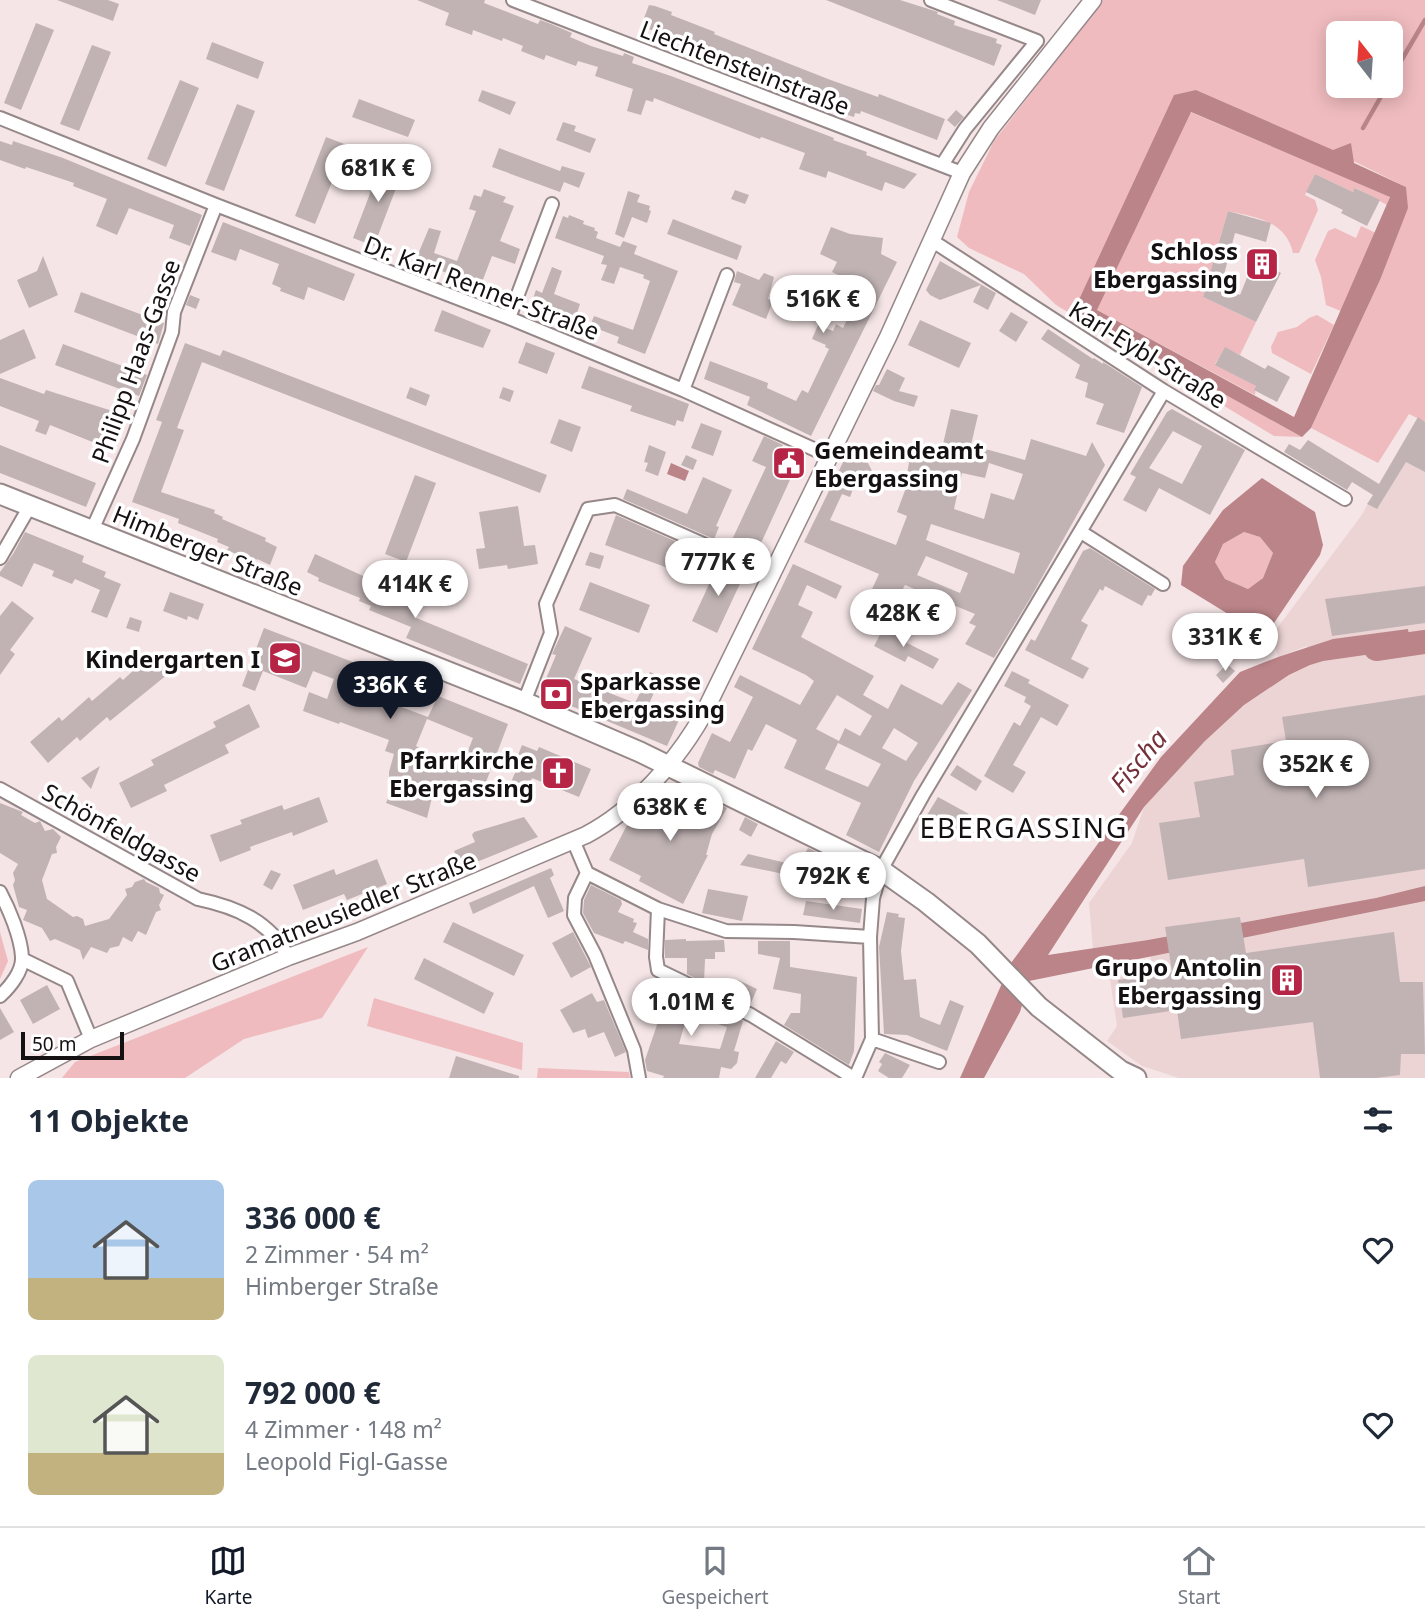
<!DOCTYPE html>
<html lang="de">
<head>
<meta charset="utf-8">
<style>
  body { margin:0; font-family:"Noto Sans",sans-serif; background:#f6f6f7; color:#1f2937; height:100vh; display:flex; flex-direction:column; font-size:26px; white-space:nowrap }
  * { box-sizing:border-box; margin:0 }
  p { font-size:23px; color:#747a83 }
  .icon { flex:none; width:38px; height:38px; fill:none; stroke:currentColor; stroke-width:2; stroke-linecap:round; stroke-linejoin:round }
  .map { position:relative; height:1078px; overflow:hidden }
  .panel { display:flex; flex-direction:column; background:#fff; flex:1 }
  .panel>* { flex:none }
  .needle { width:46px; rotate:343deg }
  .fabs { position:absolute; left:1326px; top:21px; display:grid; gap:14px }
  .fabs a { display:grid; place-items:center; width:77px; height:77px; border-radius:10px; background:#fff; box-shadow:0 4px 18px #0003; font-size:35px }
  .scale { position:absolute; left:21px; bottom:18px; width:103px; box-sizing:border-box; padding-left:7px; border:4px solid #151011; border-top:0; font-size:19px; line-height:24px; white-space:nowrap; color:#151011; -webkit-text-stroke:5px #fff; paint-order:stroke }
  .price { position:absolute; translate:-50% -60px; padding:0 16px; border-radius:24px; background:#fff; color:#222; font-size:23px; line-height:46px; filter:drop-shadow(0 2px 4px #0008) }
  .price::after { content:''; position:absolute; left:50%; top:42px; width:21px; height:16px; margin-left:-10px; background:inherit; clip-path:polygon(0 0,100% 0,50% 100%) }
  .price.current { background:#111827; color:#fff }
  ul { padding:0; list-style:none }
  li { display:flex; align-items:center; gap:21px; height:175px; padding:0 28px }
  li span { display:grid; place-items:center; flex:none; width:196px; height:140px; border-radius:10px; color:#555 }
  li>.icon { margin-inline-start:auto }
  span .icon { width:84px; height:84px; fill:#fffc; stroke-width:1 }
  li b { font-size:30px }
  h2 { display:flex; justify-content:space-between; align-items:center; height:84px; padding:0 28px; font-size:30px }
  .tabs { display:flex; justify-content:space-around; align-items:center; height:98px; border-top:2px solid #e0e1e3; background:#fff; font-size:19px; color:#747a83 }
  .tabs a { display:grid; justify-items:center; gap:4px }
  .tabs .current { color:#111827 }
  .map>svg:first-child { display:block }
</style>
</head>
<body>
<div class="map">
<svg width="1425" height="1078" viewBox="0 0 1425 1078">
  <rect width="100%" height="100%" fill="#f5e5e6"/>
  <path fill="#ecd4d5" d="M1418,417L1425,422V1078H1179L1142,1066L1107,1041L1117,1026L1110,979L1151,961L1149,940L1093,949L1089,903L1132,843L1144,807L1205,741L1244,705L1290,675L1310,665L1307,646L1278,657L1272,635L1361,516Z"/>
  <path fill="#efbbbe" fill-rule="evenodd" d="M1103,0H1425V422L1409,414L1378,463L1311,428L1380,280L1406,187L1333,151L1196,90L1081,315L1302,437L1274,436L1056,305L1024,274L969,248L957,237L969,192L994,141ZM1339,33H1391V86H1339Z
    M1190,112L1390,196L1387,205L1356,188L1353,192L1315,174L1305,195L1315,200L1318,210L1299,253H1293C1286,221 1256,217 1228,211L1203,297L1256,322L1240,355L1225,348L1215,364L1256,386L1255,395L1097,310Z
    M1361,226L1376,233L1341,311L1326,305L1321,277L1315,260L1328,231L1335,228L1356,238Z
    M1317,315L1334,325L1311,374L1272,353L1271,347L1278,332L1297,327L1309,318Z
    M1244,532L1260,537L1273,553L1263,578L1248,589L1225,579L1215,562L1223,544Z
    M0,932L8,961L0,979Z
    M368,947L322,1018L244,1039L185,1078H62L75,1062Z
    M374,998L523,1043L522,1070L367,1026Z
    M538,1068L629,1072L630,1078H537Z"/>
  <path fill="#ba8488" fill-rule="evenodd" d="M1196,90L1333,150L1351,143L1354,163L1406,187L1408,208L1380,280L1311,428L1302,437L1081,315L1077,304L1174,95ZM1191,112L1390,197L1294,417L1097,310Z
    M671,463L689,471L685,481L667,474Z
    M1262,478L1315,512L1323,545L1320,555L1270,629L1259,633L1181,585L1183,566L1223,510ZM1244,532L1260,537L1273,553L1263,578L1248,589L1225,579L1215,562L1223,544Z
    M1408,629L1412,654L1401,655L1393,651L1323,661L1310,665L1289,675L1244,705L1205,741L1144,807L1048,955L1148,940L1376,898L1425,886V901L1029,981L1020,1012L984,1078H960L1011,963L1161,757L1240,672L1278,657L1333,639Z"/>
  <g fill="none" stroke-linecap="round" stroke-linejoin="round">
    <path stroke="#ba8488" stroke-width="4.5" d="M1391,78L1425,20
      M1363,128L1387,86"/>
    <path stroke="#ba8488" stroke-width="24" d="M1376,649L1425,642"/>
  </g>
  <path fill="#c1b3b4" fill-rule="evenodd" d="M57,0H108L119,4L113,21Z
    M417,0H485L484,3L538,24L540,20L551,24L572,33L570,37L591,46L623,56L624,53L634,57L632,63L671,76L834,138L833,140L867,152L866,155L917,174L904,189L885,182L882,191L828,171L826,178L799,169L805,153L761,137L760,139L654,98L653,102L646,100L641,115L627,111L633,89L595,76L598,67L578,61L576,66L546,55L544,60L521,51L523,46L503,38L502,41L473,30L472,35L445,25L449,13Z
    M826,0H900L938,12L937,14L955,21L954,25L997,39L996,43L1002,45L994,66Z
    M997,0H1041L1035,15Z
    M649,5L655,6L672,12L671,15L715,32L714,34L828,79L878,97L879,94L945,119L937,140L861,111L860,114L855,113L854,117L835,111L837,106L831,103L717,59L718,56L641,26Z
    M36,23L54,30L21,110L4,103Z
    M212,42L264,62L258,79L206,59Z
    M92,45L111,52L79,131L60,124Z
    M180,80L199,88L166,167L147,159Z
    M482,90L516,102L510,115L478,101Z
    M359,99L415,120L408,137L352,117Z
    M237,104L255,111L224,191L205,184Z
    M956,110L964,117L955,127L947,120Z
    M563,122L576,126L574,131L596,139L590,153L556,140Z
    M326,137L347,145L315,224L295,216Z
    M0,141L12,145L13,141L63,158L202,215L190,246L169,238L174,225L129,208L117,235L96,226L107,199L73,186L74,183L26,167L25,169L0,160Z
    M499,148L560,171L562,166L585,173L579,188L564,182L560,192L492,167Z
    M382,162L403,170L374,246L353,238Z
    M1315,174L1353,192L1355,188L1380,200L1367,226L1341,213L1343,210L1306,192Z
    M484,189L506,197L503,202L514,206L500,241L520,249L515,264L492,256L479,290L450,278L452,275L429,266L425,276L411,271L429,228L441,231L434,253L457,261L476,211L469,209L474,195L481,197Z
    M735,190L749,195L745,204L731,199Z
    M628,191L640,195L637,202L650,206L649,210L651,211L647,223L632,217L624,238L615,234Z
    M1228,211L1271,223L1266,242L1235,233L1221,286L1240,295L1257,253L1270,256L1271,267L1281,273L1256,322L1203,297Z
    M569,215L584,221L583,224L595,228L594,230L598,232L596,238L620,247L623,241L637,246L634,254L678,271L645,354L617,343L619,337L590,326L594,316L633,330L650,281L643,278L644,275L620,267L614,284L601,280L607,265L601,264L604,256L555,238L563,216L568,218Z
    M673,219L742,246L737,260L667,234Z
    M223,222L355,274L344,301L308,287L304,300L280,291L281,288L272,284L279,264L240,249L236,261L211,252Z
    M831,227L850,234L883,238L881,254L897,262L811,436L747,405L750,397L704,379L710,361L768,383L767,388L796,401L802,390L808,393L829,349L825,347L826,345L812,339L818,325L833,331L836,324L843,328L855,303L849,300L857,284L832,272L837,262L820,254Z
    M43,256L58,295L29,308L17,280L37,271Z
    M940,261L996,293L988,310L973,302L981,285L940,300L930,295L926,290Z
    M552,267L562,271L554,294L580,304L576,316L566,313L563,322L529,310L536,290L542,293Z
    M737,271L759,280L764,273L774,277L768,299L773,301L766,319L732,305L741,284L734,282Z
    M81,292L164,323L158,344L74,312Z
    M190,295L200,299L196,309L186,305Z
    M442,310L491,330L483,348L434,331Z
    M1011,312L1028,322L1016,342L999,331Z
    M920,320L971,343L959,368L908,345Z
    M24,329L36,358L0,374V340Z
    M1048,329L1093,359L1094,358L1103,364V362L1142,387L1124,433L1096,424L1104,404L1085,397L1088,383L1075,378L1080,365L1041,339Z
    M526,342L555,353L547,374L518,363Z
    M185,343L220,356L223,350L547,475L540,493L202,362L177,428L184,430L161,492L215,510L214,513L223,517L222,519L266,538L265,541L277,547L270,565L257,559L255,562L227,550L229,547L217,542L218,539L178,523L179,519L132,502L162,422L156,420Z
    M63,344L147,375L139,396L55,365Z
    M1225,347L1265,369L1268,365L1290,377L1277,402L1254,390L1256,386L1215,365Z
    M589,366L689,404L683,422L677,420L675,426L630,411L632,406L581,388Z
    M887,369L905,378L899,391L918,396L914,407L894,401L873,391L876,385H879Z
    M0,378L44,394L46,390L122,414L110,449L50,425L46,435L35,431L39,421L0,406Z
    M410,387L430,395L426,406L406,398Z
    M503,387L514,391L510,402L499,398Z
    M951,409L978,415L971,445L1025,460L1031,439L1086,456L1092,442L1105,465L1031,597L994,658L965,644L976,626L969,623L975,614L905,585L891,610L867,600L879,574L804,542L848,452L868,463L872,471L866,485L856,481L850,497L842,494L830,520L896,545L907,516L897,512L907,485L905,484L912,447L941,453ZM989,463L1023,474L1014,500L991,493L984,519L954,509L962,473L985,478ZM931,524L1020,553L1014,574L926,540ZM926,556L968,573L960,593L917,575Z
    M1172,409L1245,450L1210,515L1159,488L1146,512L1123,500L1136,477L1130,474L1167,412ZM1173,431L1202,446L1182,484L1149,468Z
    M1418,417L1425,422V472L1406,462L1377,509L1367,504L1373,495L1352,482L1347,490L1284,452L1289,444L1300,450L1308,440L1379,484Z
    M559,419L581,427L572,452L550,443Z
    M701,423L722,431L713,456L691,448Z
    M764,436L783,445L781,449L800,458L756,554L731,542L766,467L752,461Z
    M0,445L96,483L86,507L0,473Z
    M649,445L666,452L658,476L645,471L648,463L644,462Z
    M686,455L697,460L693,470L681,465Z
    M415,475L436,483L406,562L385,554Z
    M703,477L732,490L716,526L719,527L714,539L623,499L627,489L687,514Z
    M518,506L524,546L535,545L538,564L508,569L507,565L479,569L476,549L485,548L479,512Z
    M616,515L677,542L668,568L605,545Z
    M25,532L84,556L82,562L106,572L104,577L121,584L107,618L91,612L100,590L75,579L72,584L52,576L54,571L34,563L22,587L0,576V572L13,554Z
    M1090,548L1155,589L1151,596L1148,595L1142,606L1105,586L1103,591L1100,589L1081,621L1088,625L1071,659L1089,668L1083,679L1025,650L1031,639L1035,641L1083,551Z
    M590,552L604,556L600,569L585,565Z
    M315,554L407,596L405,600L418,606L414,617L528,664L520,684L406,638L411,627L369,610L371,606L359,601L360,598L318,581L319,578L307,572Z
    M719,563L744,575L717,633L692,621Z
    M793,564L842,586L836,599L807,585L798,605L813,612L801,637L874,676L863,695L888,709L901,684L942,705L958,682L972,690L914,781L879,852L846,835L861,803L784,768L797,740L766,724L752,751L748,749L735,779L715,770L713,774L699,767L698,763L712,733L730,742L753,697L734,687L740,675L800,705L814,681L806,675L752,649ZM837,695L872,716L860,736L845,728L839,741L816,729ZM894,728L918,743L906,761L882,748ZM838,743L881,764L868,787L825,769Z
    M590,582L650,605L639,633L579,610Z
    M1425,586V623L1332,636L1325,599Z
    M170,592L204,604L198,620L188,616L187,620L163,611Z
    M12,601L34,618L10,650L15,654L0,675V616Z
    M130,617L142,621L139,632L126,628Z
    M565,626L592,638L574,679L635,703L650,672L661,677L648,706L679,720L667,746L540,693L556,655L552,654Z
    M884,627L908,639L907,643L939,659L933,669L908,656L905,662L874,646Z
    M264,628L405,682L396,705L428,717L438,696L508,724L486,782L472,779V791L467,790V794L446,789H434L427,818L386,803L389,796V772L394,754L385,751L389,740L340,722L339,724L303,711L309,692L327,699L334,679L313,671L306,688L263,671L255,691L242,686ZM427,719L473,738L464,761L454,759L452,766L416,746Z
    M150,655L168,674L110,721L107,717L80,741L77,737L48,763L30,742L59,717L62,721L89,697L92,701L120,677L123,680Z
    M1227,664L1235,671L1223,683L1216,675Z
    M1012,671L1030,680L1028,683L1069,705L1057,726L1041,717L1013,765L1026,772L1013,793L984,776L1014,722L1020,726L1031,706L1024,702L1026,697L1004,686Z
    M1425,695V869L1308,887L1304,859L1168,880L1159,823L1200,817L1194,782L1234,775L1231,750L1286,741L1282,717Z
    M249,704L260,727L225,745L229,753L164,785L167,791L131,808L119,783L154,765L151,760L216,727L213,722Z
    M522,745L537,751L539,747L591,769L579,797L532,778L528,789L511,782L518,766L514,765Z
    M957,765L982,781L976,791L950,775Z
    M100,766L91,789L81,778Z
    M687,789L727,808L712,834L706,855H708L683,904L639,881L641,876L609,860L626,827L657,794L678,805L683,791Z
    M319,797L328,822L293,836L292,832L250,847L251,850L220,862L210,835L242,824L240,820L282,805L284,810Z
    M938,797L969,814L958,833L927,815Z
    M0,803L23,812L21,815L35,823L40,821L45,831L53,829L61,837L56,847L57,853L52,854L42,880L47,899L73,917L77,916L83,919L85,926L109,919L127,895L125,889L132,887L135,882L144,879L146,882L159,888L160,893L164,895L159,905L161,910L156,912L146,935L138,931L132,942L123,937L119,946L110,948L107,953L91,947L83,960L80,950L55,939L50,941L42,928L23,920L27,910L19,907L13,885L15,880L13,873L18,864L0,853Z
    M524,817L538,837L462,868L454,851L475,842L472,835L474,832Z
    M745,817L758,824L751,837L739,830Z
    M808,848L835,861L827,883L740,865L748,854L799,866Z
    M377,859L387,884L347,900L344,894L303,910L293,885L334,869L336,875Z
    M551,868L554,875L550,878L564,911L548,918L534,886L473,914L469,903Z
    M271,870L281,874L272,890L263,885Z
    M591,885L621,900L622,904L618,912L634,919L633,922L637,923L633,932L648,939V950L625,941L623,944L594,933L583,913L584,900Z
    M708,889L748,896L742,921L702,913Z
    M806,901L862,909L860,923L803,915Z
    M887,912L899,914L898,917L905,918L901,951L904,980L916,979L920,1017L940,1025L950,1000L964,1006L947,1051L907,1035L884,1034L879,947Z
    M1240,917L1246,953L1394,932L1400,982H1423L1425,1054H1401L1400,1075L1376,1078H1320L1313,1022L1181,1039L1177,1010L1123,1018L1118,980L1172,972L1165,927Z
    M453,922L524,955L514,976L443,942Z
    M573,932L591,967L571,978L552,943Z
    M686,939V941L724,940L725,952H715V959H705L704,983L687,974V958H665V940Z
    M758,941H790V967L857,977L854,1051L849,1065L784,1025L791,1013H800L801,994L773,989L780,958L758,954Z
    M424,958L494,993L484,1014L414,979Z
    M738,980L757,989L750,1005L731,995Z
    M661,982L743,1021L734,1051L739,1052L737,1063L731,1069L721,1067L719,1078H663L664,1076L647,1071L645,1060L659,1019L654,1018ZM703,1019L727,1027L720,1049L679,1044L685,1023L688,1024V1021L702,1023Z
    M47,985L60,1009L33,1024L20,1000Z
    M592,993L597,1002L604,1000L626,1052L615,1057L604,1032L588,1038L585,1029L573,1033L560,1010Z
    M0,1008L14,1032L0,1040Z
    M776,1041L794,1052L786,1064L781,1061L771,1078H755Z
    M885,1053L910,1065L902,1078H889L878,1071L882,1064L879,1062Z
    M456,1056L519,1076V1078H449Z"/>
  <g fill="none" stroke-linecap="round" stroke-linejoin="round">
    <g stroke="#968889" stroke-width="16">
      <path id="street" d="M513,0L962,173
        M931,0L1037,41L965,129L942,165
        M0,118L216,205L509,318L683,390L829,456
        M931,240L1164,391L1345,499
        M509,318L552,204
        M683,390L727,275
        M92,530L133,439L172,332L174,312L216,205
        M1081,532L1163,584
        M0,558L30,506
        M524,702L551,633L546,604L588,509L615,505L773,575
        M0,789L198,899C236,907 270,921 288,957
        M573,840L587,873L658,909L726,931L794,932L870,937
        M587,873L575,898L574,915L595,955L634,1050L639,1078
        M0,892C9,909 21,937 22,957C23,971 10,987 0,996
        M658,909L656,957L658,970L751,1015L854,1078
        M22,959L67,981L91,1039
        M872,1039L939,1062
        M855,1078L872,1039L870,937L873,898L881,870L923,795L1164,391"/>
    </g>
    <g stroke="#968889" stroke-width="19">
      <path id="secondary" d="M19,1078L91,1039L288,957L357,932L586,835C635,809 676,762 703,715L888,337L962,173L991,128L1093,0"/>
    </g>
    <g stroke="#968889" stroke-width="23">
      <path id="primary" d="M0,494L524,702L640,752L881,870L926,902L978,944L1039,1007L1121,1071L1136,1078"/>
    </g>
    <use href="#street" stroke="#fff" stroke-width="12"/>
    <use href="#secondary" stroke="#fff" stroke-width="16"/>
    <use href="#primary" stroke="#fff" stroke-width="19"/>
  </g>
  <defs>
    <g id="building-square" transform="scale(1.75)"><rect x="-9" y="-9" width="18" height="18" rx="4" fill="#b62546" stroke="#fff"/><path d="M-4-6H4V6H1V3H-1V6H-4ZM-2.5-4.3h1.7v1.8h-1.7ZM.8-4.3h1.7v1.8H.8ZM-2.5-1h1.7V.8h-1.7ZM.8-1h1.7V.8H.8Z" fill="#fff"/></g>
    <g id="civic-square" transform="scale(1.75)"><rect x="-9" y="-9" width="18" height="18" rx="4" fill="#b62546" stroke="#fff"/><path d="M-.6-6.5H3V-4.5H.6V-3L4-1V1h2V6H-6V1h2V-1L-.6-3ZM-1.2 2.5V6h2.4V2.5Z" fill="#fff"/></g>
    <g id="school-square" transform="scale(1.75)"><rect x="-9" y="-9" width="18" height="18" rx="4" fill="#b62546" stroke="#fff"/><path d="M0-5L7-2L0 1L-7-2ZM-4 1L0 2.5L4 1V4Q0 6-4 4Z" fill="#fff"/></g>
    <g id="bank-square" transform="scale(1.75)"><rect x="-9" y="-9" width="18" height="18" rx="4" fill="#b62546" stroke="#fff"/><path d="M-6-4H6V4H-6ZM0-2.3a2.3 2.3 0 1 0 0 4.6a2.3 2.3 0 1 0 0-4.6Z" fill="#fff"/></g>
    <g id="church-square" transform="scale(1.75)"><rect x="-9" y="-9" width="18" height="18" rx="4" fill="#b62546" stroke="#fff"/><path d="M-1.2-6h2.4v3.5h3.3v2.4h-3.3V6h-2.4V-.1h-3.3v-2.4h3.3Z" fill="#fff"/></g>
  </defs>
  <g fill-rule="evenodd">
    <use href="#building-square" x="1262" y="264"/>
    <use href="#civic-square" x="789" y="463"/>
    <use href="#school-square" x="285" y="658"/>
    <use href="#bank-square" x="556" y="694"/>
    <use href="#church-square" x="558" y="773"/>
    <use href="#building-square" x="1287" y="980"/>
  </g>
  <g text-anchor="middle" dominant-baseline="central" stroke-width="7" stroke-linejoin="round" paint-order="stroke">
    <g font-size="24" fill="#151011" stroke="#fff">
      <text transform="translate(745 67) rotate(21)">Liechtensteinstraße</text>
      <text transform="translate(482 287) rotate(21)">Dr. Karl Renner-Straße</text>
      <text transform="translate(1148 354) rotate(32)">Karl-Eybl-Straße</text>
      <text transform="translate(135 361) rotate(-70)">Philipp Haas-Gasse</text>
      <text transform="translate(208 550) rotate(22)">Himberger Straße</text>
      <text transform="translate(122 832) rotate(29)">Schönfeldgasse</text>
      <text transform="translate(343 911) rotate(-22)">Gramatneusiedler Straße</text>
    </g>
    <g font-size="24" font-weight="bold" fill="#151011" stroke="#fff" text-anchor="end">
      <text x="1238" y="250">Schloss<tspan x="1238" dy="28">Ebergassing</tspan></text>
      <text x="814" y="449" text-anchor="start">Gemeindeamt<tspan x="814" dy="28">Ebergassing</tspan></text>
      <text x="260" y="658">Kindergarten I</text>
      <text x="580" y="680" text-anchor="start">Sparkasse<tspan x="580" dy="28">Ebergassing</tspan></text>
      <text x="534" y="759">Pfarrkirche<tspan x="534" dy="28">Ebergassing</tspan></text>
      <text x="1262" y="966">Grupo Antolin<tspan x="1262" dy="28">Ebergassing</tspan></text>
    </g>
    <g font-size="26" font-style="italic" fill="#753039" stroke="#fff">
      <text transform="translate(1138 760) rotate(-50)">Fischa</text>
    </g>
    <g font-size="28" letter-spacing="2" fill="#151011" stroke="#fff">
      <text x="1024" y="827">EBERGASSING</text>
    </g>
  </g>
</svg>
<div class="fabs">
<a><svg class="needle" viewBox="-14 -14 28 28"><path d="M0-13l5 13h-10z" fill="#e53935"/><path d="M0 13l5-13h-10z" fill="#747a83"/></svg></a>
</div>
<div class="scale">50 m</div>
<b class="price" style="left:378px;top:204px">681K €</b>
<b class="price" style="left:823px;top:335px">516K €</b>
<b class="price" style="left:718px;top:598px">777K €</b>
<b class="price" style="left:415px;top:620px">414K €</b>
<b class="price" style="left:903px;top:649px">428K €</b>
<b class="price" style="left:1225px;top:673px">331K €</b>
<b class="price current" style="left:390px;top:721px">336K €</b>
<b class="price" style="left:1316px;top:800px">352K €</b>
<b class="price" style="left:670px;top:843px">638K €</b>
<b class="price" style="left:833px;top:912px">792K €</b>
<b class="price" style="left:691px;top:1038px">1.01M €</b>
</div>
<section class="panel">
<h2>11 Objekte<svg class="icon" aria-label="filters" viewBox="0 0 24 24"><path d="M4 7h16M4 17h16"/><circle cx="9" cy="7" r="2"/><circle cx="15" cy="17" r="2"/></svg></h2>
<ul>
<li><span style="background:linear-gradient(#a9c7e8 70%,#c2b280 0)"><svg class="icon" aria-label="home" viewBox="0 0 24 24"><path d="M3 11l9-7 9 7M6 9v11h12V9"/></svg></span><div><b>336 000 €</b><p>2 Zimmer · 54 m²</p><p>Himberger Straße</p></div><svg class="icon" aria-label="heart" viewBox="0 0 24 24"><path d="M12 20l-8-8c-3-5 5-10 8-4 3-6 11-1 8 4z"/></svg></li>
<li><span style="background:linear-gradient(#dfe7d0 70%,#c2b280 0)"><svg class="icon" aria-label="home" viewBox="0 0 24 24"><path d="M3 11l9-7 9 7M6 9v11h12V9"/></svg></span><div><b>792 000 €</b><p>4 Zimmer · 148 m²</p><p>Leopold Figl-Gasse</p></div><svg class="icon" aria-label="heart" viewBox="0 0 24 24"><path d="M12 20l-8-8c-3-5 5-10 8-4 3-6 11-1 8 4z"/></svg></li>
</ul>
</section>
<nav class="tabs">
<a class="current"><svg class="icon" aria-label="map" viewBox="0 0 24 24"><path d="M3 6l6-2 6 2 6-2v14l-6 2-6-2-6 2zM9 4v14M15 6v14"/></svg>Karte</a>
<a><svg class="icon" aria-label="saved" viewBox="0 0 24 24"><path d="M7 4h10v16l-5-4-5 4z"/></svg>Gespeichert</a>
<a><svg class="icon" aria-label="home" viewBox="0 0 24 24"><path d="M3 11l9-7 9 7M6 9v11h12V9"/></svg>Start</a>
</nav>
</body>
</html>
